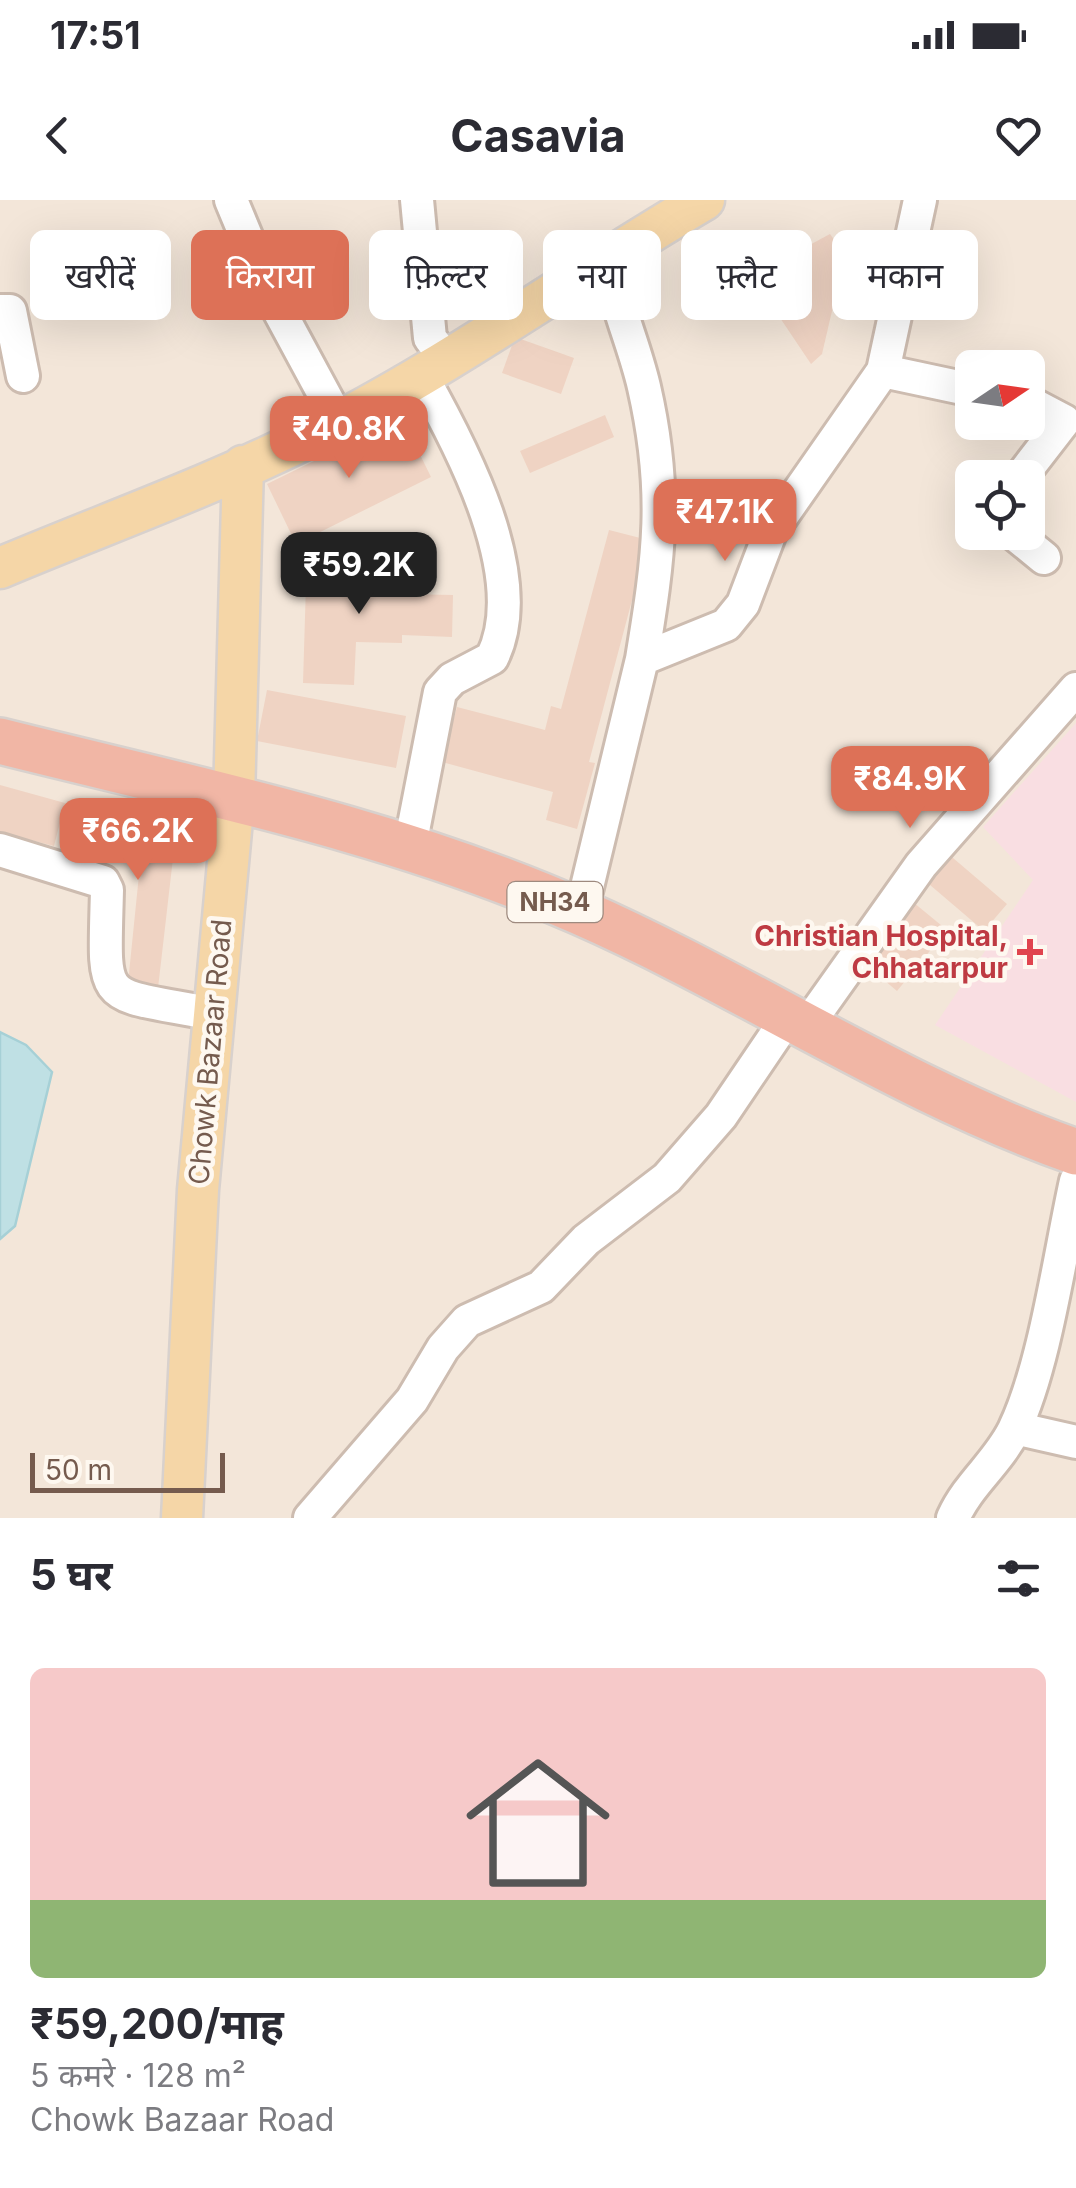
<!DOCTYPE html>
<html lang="hi">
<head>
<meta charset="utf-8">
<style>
  body { margin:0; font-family:Inter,"Noto Sans Devanagari",sans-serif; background:#f2f2f3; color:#2b2b33; height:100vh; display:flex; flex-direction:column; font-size:38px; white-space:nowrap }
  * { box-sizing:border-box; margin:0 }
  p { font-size:32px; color:#7c7c81 }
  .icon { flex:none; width:55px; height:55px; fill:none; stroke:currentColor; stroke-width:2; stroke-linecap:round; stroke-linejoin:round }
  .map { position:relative; height:1318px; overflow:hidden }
  .side { display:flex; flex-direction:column; background:#fff; flex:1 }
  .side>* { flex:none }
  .guide { position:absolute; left:30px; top:30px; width:1018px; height:90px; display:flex; gap:20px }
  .needle { width:65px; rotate:77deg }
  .buttons { position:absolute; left:955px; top:150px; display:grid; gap:20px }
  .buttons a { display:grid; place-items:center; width:90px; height:90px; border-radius:15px; background:#fff; box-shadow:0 10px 40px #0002; font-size:50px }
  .scale { position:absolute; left:30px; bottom:25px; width:195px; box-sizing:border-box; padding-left:10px; border:5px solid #755b4e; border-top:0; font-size:28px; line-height:35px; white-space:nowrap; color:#755b4e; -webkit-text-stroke:8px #fef8f0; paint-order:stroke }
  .price { position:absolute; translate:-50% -85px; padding:0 22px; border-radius:20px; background:#dd7157; color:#fff; font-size:32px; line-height:65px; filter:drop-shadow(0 2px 5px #0008) }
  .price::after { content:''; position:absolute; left:50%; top:60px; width:30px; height:22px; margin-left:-15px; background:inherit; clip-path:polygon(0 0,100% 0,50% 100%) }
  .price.on { background:#222; color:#fff }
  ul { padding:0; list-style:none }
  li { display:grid; align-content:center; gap:20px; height:530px; padding:0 30px }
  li+li { border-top:2px solid #e1e1e2 }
  li span { display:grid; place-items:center; height:310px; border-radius:15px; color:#555 }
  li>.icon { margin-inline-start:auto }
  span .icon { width:180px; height:180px; fill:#fffc; stroke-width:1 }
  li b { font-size:42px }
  h2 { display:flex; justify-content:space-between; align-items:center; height:120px; padding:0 30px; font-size:42px }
  .tag { padding:0 35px; border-radius:15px; background:#fff; box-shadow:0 10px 40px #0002; font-size:35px; line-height:90px }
  .tag.on { background:#dd7157; color:#fff }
  .status { display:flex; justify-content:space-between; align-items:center; height:70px; padding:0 50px; background:#fff; direction:ltr }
  .status svg { height:28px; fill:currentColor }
  header { display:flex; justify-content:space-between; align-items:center; height:130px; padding:0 30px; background:#fff; font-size:45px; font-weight:700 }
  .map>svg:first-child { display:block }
</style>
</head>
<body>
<div class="status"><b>17:51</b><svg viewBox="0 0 49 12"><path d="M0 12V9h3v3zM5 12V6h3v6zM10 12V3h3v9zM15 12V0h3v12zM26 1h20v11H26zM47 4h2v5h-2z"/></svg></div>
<header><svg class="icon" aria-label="back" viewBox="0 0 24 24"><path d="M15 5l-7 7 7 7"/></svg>Casavia<svg class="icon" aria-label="heart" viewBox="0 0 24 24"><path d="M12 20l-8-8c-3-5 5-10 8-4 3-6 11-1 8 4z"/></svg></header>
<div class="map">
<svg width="1076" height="1318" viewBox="0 0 1076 1318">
  <rect width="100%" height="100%" fill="#fbf4ea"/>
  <path fill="#f3e6d9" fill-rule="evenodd" d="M0,0H1076V1318H0ZM972,168H1028V222H972ZM972,278H1028V332H972Z"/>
  <path fill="#f9dee2" d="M1076,523V902L935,825L1033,680L983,627Z"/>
  <path fill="#bfe0e4" stroke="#a6d0d6" stroke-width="2.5" d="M0,832L26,845L52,872L15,1026L0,1039Z"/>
  <path fill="#efd3c3" d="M830,34L845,55L822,154L811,164L752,76Z
    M515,137L574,158L561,194L502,173Z
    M605,215L614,237L530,273L520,251Z
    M402,218L431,277L296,344L267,284Z
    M609,330L648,340L589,562L595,563L577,629L546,620L553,592L442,562L457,507L545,530L551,506L561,509Z
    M307,351L350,352V362H358L357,384L404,385V394L453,395L452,437L402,435V443L356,442L354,485L303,483Z
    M267,490L406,516L396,568L257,541Z
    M0,585L65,603L54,646L0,632Z
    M85,613L157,624L175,641L158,788L128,783L140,665L78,656Z
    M946,652L1007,704L984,731L923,679Z
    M908,698L947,730L897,791L858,758Z"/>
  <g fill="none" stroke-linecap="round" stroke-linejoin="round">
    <g stroke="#cdbcb0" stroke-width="38">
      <path id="minor" d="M231,0L270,94L338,220
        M417,0L430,138L447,160
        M608,55C615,106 633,140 644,187C668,292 659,356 642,459
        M0,111H10L23,176
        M883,171L972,190
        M1020,278L1064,221L1028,202
        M1012,332L1044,358
        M410,646L440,492L452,479L492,458C532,378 461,246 421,175
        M0,650L103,682L107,690C104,809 97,791 213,814
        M581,712L642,459L726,425L743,404L770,333L883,171L920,0
        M808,824L921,665L1076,489
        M1015,1228L1076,1242
        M310,1318L412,1200L443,1148L467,1121L541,1087L586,1040L667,978L721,916L790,814
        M953,1318C969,1283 997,1264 1014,1230C1045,1166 1060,1053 1076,981"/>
    </g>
    <g stroke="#d8d1cd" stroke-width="45">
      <path id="major" d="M0,368C102,325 208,287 307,238C443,171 572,77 704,0
        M182,1318L198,990L234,598L243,266"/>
    </g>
    <g stroke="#d8d1cd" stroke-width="50">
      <path id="highway" d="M0,541C195,590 395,630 580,712C748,786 902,891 1076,952"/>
    </g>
    <use href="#minor" stroke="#fff" stroke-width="32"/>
    <use href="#major" stroke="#f5d6a7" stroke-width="40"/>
    <use href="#highway" stroke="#f1b6a5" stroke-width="45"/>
  </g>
  <path fill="#e0444e" stroke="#fef8f0" stroke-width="4" d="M1025 737h10v10h10v10h-10v10h-10v-10h-10v-10h10z"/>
  <g text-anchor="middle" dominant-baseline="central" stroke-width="9" stroke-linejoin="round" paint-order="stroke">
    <rect fill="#fef8f0" stroke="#9e8a7f" stroke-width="2.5" x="507.5" y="682" width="95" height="40" rx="8"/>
    <g font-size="25" font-weight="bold" fill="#755b4e">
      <text x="555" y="702">NH34</text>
    </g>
    <g font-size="28" font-weight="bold" fill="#be3a42" stroke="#fef8f0" text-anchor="end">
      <text x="1008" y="736">Christian Hospital,<tspan x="1008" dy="32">Chhatarpur</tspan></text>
    </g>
    <g font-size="28" fill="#755b4e" stroke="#fef8f0">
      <text transform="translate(210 852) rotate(-85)">Chowk Bazaar Road</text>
    </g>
  </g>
</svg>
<div class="buttons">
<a><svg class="needle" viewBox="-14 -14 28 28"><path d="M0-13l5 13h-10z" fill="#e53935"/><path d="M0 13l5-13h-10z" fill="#7c7c81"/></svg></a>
<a><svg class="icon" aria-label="locate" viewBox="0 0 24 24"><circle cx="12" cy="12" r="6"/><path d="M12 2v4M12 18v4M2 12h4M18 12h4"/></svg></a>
</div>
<div class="scale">50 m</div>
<b class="price" style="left:349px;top:281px">₹40.8K</b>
<b class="price" style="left:725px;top:364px">₹47.1K</b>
<b class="price on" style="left:359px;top:417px">₹59.2K</b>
<b class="price" style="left:910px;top:631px">₹84.9K</b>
<b class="price" style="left:138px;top:683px">₹66.2K</b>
<div class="guide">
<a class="tag">खरीदें</a>
<a class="tag on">किराया</a>
<a class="tag">फ़िल्टर</a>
<a class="tag">नया</a>
<a class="tag">फ़्लैट</a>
<a class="tag">मकान</a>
</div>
</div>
<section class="side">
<h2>5 घर<svg class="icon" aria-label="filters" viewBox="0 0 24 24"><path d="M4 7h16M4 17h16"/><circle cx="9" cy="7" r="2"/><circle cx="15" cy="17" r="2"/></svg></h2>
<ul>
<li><span style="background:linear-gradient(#f6c9c9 75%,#8fb573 0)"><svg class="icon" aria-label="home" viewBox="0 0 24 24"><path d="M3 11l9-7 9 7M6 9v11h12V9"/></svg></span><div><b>₹59,200/माह</b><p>5 कमरे · 128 m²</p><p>Chowk Bazaar Road</p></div></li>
</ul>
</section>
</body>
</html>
